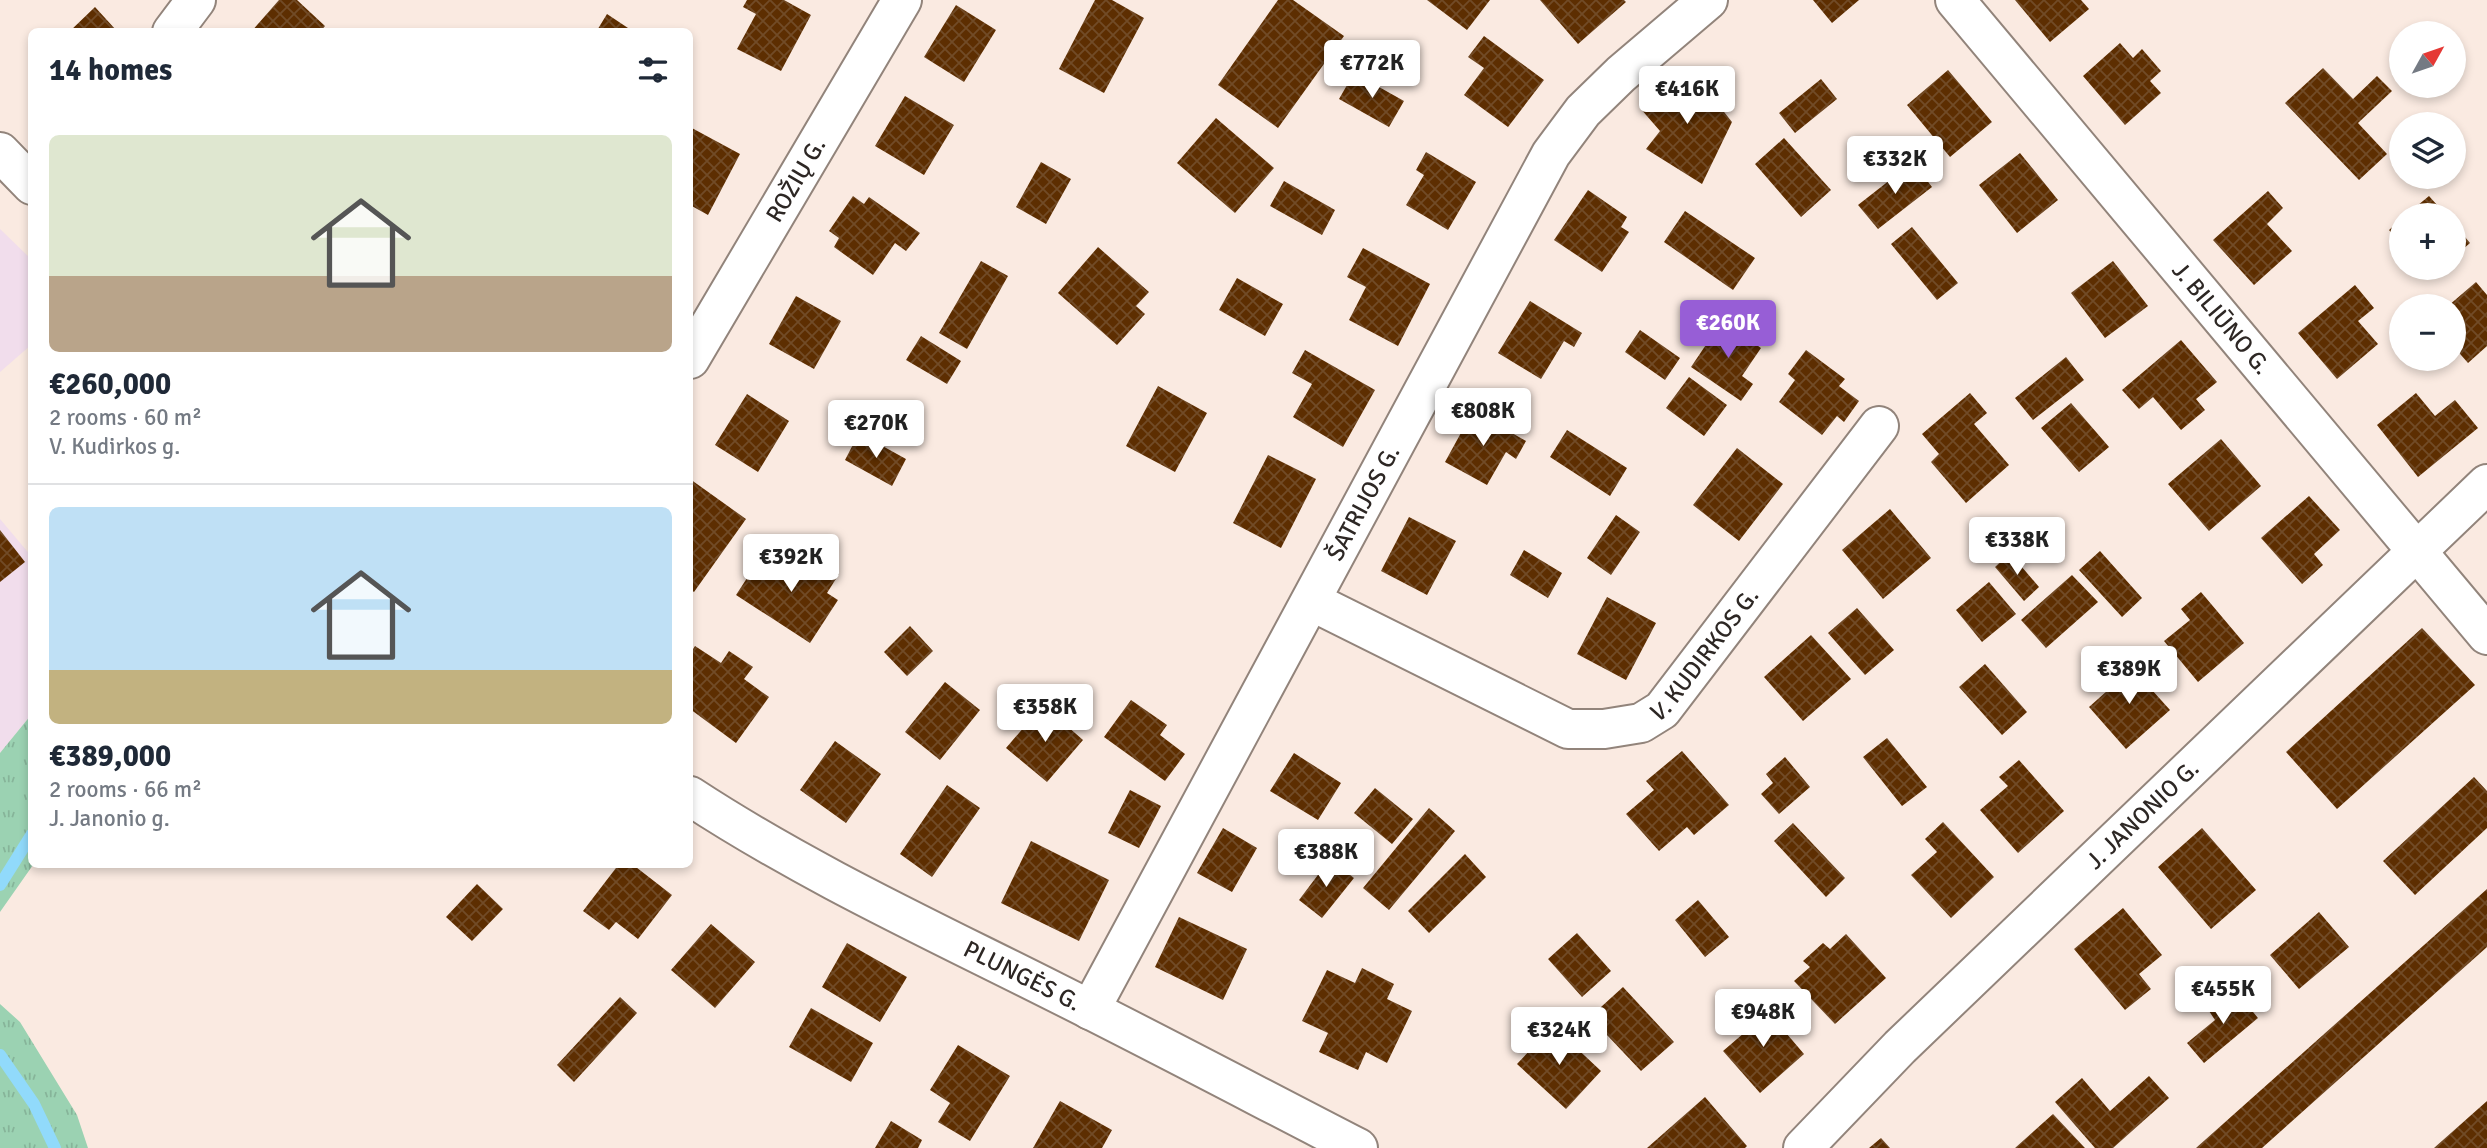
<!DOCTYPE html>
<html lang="en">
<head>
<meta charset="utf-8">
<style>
  body { margin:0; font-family:Signika,sans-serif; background:#f6f6f7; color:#1f2937; height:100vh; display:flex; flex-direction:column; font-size:26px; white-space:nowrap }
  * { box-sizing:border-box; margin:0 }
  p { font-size:23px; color:#747a83 }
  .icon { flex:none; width:38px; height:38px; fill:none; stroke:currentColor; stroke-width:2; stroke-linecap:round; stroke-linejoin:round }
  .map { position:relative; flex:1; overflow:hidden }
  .sheet { position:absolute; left:28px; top:28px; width:665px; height:840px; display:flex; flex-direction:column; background:#fff; border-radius:10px; box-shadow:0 4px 10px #0003 }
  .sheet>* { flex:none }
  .needle { width:46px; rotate:50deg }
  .controls { position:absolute; left:2389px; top:21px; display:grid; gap:14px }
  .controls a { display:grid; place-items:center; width:77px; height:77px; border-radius:50%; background:#fff; box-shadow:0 4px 10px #0003; font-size:35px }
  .price { position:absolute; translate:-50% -60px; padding:0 16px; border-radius:7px; background:#fff; color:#222; font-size:23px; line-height:46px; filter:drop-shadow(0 2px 4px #0008) }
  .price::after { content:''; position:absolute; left:50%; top:42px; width:21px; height:16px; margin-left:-10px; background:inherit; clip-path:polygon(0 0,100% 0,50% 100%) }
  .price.active { background:#975ed6; color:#fff }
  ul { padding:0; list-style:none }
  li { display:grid; align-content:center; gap:14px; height:371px; padding:0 21px }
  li+li { border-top:2px solid #e0e1e3 }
  li span { display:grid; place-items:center; height:217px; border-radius:10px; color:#555 }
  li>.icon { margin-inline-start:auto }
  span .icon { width:126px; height:126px; fill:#fffc; stroke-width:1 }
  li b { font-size:30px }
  h2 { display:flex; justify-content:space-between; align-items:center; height:84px; padding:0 21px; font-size:30px }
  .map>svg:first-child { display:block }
</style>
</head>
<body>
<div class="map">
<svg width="2487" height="1148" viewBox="0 0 2487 1148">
  <defs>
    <pattern id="grass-tufts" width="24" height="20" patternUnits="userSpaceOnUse" patternTransform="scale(1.75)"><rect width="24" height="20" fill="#9bd2b2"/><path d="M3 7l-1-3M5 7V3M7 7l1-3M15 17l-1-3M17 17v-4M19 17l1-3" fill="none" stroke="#86b499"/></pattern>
    <pattern id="building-cross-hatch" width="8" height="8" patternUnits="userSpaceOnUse" patternTransform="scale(1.75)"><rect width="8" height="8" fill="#5d2e01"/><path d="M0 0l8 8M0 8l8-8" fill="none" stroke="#714b27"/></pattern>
  </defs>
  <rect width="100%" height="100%" fill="#faeae1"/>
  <path fill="#f1ddec" d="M0,229L32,260L31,345L0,372Z
    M0,519L32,557L31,715L0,753Z"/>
  <path fill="url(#grass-tufts)" d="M31,715L33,865L0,912V753Z
    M0,1004L20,1022L77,1115L88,1148H0Z"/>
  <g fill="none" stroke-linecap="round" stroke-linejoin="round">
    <path stroke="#91dafb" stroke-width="12" d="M0,885L32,834
      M0,1055L34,1104L55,1148"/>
  </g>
  <path fill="url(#building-cross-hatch)" d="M279,0H297L325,26L320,32H251Z
    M747,0H784L811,15L781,71L737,49L756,14L743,7Z
    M1095,0H1112L1144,18L1104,93L1059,69Z
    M1278,0H1293L1344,36L1278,128L1218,85Z
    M1427,0H1490L1467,30Z
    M1540,0H1624L1626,2L1578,44Z
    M1813,0H1859L1832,23Z
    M2015,0H2081L2089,9L2050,42Z
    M956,5L996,30L964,82L924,57Z
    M95,7L116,30L114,32H69Z
    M607,14L634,32H596Z
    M1484,36L1544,80L1508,127L1464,95L1484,68L1468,57Z
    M2120,43L2133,58L2142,49L2161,71L2150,81L2161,93L2125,125L2083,76Z
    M1689,68L1732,122L1702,184L1646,149L1660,131L1640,108Z
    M2323,68L2353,99L2377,76L2392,91L2358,123L2387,154L2359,180L2285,103Z
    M1948,70L1992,122L1950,157L1907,105Z
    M1354,73L1404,101L1389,127L1339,99Z
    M1821,79L1837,99L1795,133L1779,113Z
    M905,96L954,125L924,175L875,146Z
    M1216,118L1274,168L1235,213L1177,163Z
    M690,127L740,154L708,215L690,205Z
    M1784,138L1831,190L1801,217L1755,164Z
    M1426,152L1476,182L1448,230L1406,205L1424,175L1416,170Z
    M2020,153L2058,200L2017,233L1979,185Z
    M1041,162L1071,179L1046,224L1016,207Z
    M1913,162L1932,187L1878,229L1858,205Z
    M1284,181L1335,210L1322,235L1270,206Z
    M1588,190L1627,217L1621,227L1629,232L1602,272L1554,240Z
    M2268,191L2283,208L2267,224L2292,251L2254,285L2213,240Z
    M853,196L864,204L869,197L920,233L906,251L895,243L873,275L834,247L839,238L829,231Z
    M2429,196L2446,215H2406Z
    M1685,211L1755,258L1733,290L1664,242Z
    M2401,219V244L2389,230Z
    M2454,224L2470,243L2454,257Z
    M1912,227L1958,283L1937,300L1891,244Z
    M1098,247L1149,292L1136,306L1145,314L1117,345L1058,293Z
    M1363,248L1430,284L1398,346L1349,320L1366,287L1347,277Z
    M981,261L1008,276L967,349L939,333Z
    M2113,261L2148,306L2105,338L2071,293Z
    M2421,268H2441L2429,278Z
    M1237,278L1283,304L1265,336L1219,310Z
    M2476,282L2487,295V346L2468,363L2454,347V306H2448Z
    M2355,285L2374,308L2358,321L2378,344L2337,379L2298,333Z
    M796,296L841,321L814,369L769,344Z
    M1530,301L1582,333L1574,347L1564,341L1541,379L1498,353Z
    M1722,321L1761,348L1742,376L1753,384L1741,401L1691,367Z
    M1640,330L1680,358L1665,380L1625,352Z
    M921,336L961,361L947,384L906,360Z
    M2181,340L2217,382L2196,399L2205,410L2181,430L2153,397L2139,409L2122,390Z
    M1305,350L1375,390L1343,447L1293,417L1312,384L1292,373Z
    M1806,350L1845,379L1839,386L1859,401L1844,422L1837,416L1822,435L1779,402L1795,380L1788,374Z
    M2066,357L2084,380L2033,420L2015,398Z
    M1689,377L1727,405L1704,436L1666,408Z
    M1158,386L1207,413L1175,472L1126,446Z
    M1970,393L1987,413L1974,424L2009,465L1966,503L1931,462L1939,454L1922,434Z
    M2416,393L2435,416L2455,400L2478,428L2418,477L2377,425Z
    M747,394L789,421L758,472L715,445Z
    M2071,403L2109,447L2079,472L2041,428Z
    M1473,411L1526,441L1516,459L1506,452L1487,485L1445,462Z
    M1567,430L1627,468L1610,496L1550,457Z
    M859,433L906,459L892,486L845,460Z
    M2221,439L2261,486L2209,531L2168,484Z
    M1737,448L1783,484L1739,541L1693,505Z
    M1268,455L1316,479L1281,548L1233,523Z
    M690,479L746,519L694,592L690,589Z
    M2309,496L2340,530L2314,554L2323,565L2302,584L2261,538Z
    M1890,509L1931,558L1883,599L1842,550Z
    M1616,515L1640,532L1611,575L1587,558Z
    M1409,517L1456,541L1427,595L1381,571Z
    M0,530L25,562L0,582Z
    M1524,550L1562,573L1548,598L1510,575Z
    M2100,551L2142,598L2122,617L2079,570Z
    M764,552L801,575L812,557L839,574L827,593L838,600L810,643L736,595Z
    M2010,553L2039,587L2024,601L1995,567Z
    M2072,575L2098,602L2046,648L2021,620Z
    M1989,582L2016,614L1982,642L1956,610Z
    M2201,592L2244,643L2198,682L2164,641L2190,620L2181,609Z
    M1607,597L1656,623L1626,680L1577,654Z
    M1857,608L1894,650L1865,675L1828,633Z
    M910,626L933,651L907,676L884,652Z
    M2422,628L2475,685L2337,809L2286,752Z
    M1811,635L1851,679L1803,721L1764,677Z
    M695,646L721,663L729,651L753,667L744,679L769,697L736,743L690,709V654Z
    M2124,659L2170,710L2126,749L2089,707L2116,683L2107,674Z
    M1985,664L2027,712L2002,735L1959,687Z
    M945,682L980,710L940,760L905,732Z
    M1131,700L1167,725L1160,735L1185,754L1165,781L1104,737Z
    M1043,705L1083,740L1047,782L1006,748Z
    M1887,738L1927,787L1902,806L1863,757Z
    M835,741L881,774L846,823L800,790Z
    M1682,751L1729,805L1694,835L1687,827L1659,851L1626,814L1654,790L1646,781Z
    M1294,753L1341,783L1318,820L1270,791Z
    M1785,757L1810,787L1779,814L1761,794L1773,783L1766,774Z
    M2019,760L2064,811L2018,853L1980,810L2008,786L1999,777Z
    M2474,777L2487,791V828L2415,895L2383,861Z
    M947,785L980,808L932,877L900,854Z
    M1375,788L1413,819L1392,844L1354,813Z
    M1130,790L1161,806L1139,848L1108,833Z
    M1429,808L1455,831L1389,910L1363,888Z
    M1943,822L1994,877L1951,918L1911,875L1937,852L1925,839Z
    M1793,823L1845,878L1826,897L1774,841Z
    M1223,828L1257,848L1232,892L1197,873Z
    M2202,828L2256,890L2211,929L2158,867Z
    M1031,841L1109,880L1079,941L1001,903Z
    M1465,854L1486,877L1429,933L1408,911Z
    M1330,859L1354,878L1322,918L1299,900Z
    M619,864H632L672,895L638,939L616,922L609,930L583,911Z
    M477,884L503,909L472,941L446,917Z
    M2487,889V947L2262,1148H2196Z
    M1698,900L1729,937L1705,957L1675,920Z
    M2123,908L2162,955L2139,974L2151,989L2125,1010L2074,949Z
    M2319,912L2349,947L2299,989L2270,955Z
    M1179,917L1247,949L1223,1000L1155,967Z
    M711,924L755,962L715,1008L671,970Z
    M1577,933L1611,971L1582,997L1548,959Z
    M1846,934L1886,978L1835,1024L1794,981L1810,967L1803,961L1823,943L1830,949Z
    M847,943L907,977L880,1022L822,987Z
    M1362,968L1394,984L1387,999L1412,1011L1387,1063L1366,1052L1358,1070L1319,1052L1328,1033L1302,1021L1327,970L1355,983Z
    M1623,987L1674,1042L1641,1071L1590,1017Z
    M2234,989L2258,1018L2204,1063L2187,1043L2215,1020L2209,1011Z
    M620,997L637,1013L574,1082L557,1065Z
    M1759,1001L1804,1054L1760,1093L1723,1051L1751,1027L1741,1017Z
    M811,1008L873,1043L851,1082L789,1047Z
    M1553,1026L1601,1071L1566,1109L1517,1064Z
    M958,1045L1010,1076L970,1141L938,1122L950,1103L930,1090Z
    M2149,1076L2169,1098L2113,1148H2095L2055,1102L2082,1078L2110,1111Z
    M1705,1097L1747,1146L1745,1148H1647Z
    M1060,1101L1112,1130L1102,1148H1033Z
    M2487,1101V1148H2434Z
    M2053,1114L2085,1148H2015Z
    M891,1121L922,1140L918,1148H875Z
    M1881,1138L1890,1148H1869Z"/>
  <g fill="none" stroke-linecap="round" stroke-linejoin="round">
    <g stroke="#92847b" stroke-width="42">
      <g id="minor">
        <path id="s1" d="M1955,0L2487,635"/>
        <path d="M172,32L196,0"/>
        <path id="s2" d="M690,359L902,0"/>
        <path id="s3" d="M1311,601L1568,729H1604L1641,723L1662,710L1879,426"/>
        <path id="s4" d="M1090,1010L1551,154L1583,111L1621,74L1708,0"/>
        <path id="s5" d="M1803,1148L1900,1047L2487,484"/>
      </g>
    </g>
    <g stroke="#92847b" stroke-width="42">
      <g id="secondary">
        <path d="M0,152L32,185"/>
        <path id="s6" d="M690,796C806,872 932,930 1055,992C1157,1043 1257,1096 1358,1148"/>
      </g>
    </g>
    <use href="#minor" stroke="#fff" stroke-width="38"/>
    <use href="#secondary" stroke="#fff" stroke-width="38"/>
  </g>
  <g text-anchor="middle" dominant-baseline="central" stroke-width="7" stroke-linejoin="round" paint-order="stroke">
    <g font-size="24" fill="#2d2724" stroke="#fff">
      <text stroke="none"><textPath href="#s2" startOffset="208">ROŽIŲ G.</textPath></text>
      <text stroke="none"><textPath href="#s1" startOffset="415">J. BILIŪNO G.</textPath></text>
      <text stroke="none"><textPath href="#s4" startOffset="576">ŠATRIJOS G.</textPath></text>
      <text stroke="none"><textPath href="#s3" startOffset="455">V. KUDIRKOS G.</textPath></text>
      <text stroke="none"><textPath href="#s5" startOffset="476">J. JANONIO G.</textPath></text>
      <text stroke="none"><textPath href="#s6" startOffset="378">PLUNGĖS G.</textPath></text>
    </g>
  </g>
</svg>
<div class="controls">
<a><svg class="needle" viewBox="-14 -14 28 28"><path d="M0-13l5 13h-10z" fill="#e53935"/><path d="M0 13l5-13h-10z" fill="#747a83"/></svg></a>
<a><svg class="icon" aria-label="layers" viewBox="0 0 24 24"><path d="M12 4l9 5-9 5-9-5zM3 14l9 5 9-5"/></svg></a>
<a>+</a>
<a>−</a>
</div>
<b class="price" style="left:1372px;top:100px">€772K</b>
<b class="price" style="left:1687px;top:126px">€416K</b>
<b class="price" style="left:1895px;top:196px">€332K</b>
<b class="price active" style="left:1728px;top:360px">€260K</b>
<b class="price" style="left:1483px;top:448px">€808K</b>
<b class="price" style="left:876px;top:460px">€270K</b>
<b class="price" style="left:2017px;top:577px">€338K</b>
<b class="price" style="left:791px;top:594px">€392K</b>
<b class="price" style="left:2129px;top:706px">€389K</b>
<b class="price" style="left:1045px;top:744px">€358K</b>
<b class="price" style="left:1326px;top:889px">€388K</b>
<b class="price" style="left:2223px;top:1026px">€455K</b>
<b class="price" style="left:1763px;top:1049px">€948K</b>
<b class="price" style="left:1559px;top:1067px">€324K</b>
<section class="sheet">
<h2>14 homes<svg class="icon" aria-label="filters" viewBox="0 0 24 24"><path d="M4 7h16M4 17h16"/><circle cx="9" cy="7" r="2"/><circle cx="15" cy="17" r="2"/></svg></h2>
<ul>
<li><span style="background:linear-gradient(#dfe7d0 65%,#b9a48a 0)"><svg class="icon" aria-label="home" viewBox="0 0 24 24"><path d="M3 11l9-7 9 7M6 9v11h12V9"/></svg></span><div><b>€260,000</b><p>2 rooms · 60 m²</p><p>V. Kudirkos g.</p></div></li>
<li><span style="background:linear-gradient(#bfe0f5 75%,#c2b280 0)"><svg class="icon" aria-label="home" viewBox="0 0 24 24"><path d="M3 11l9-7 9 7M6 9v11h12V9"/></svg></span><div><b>€389,000</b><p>2 rooms · 66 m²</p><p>J. Janonio g.</p></div></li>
</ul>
</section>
</div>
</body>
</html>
